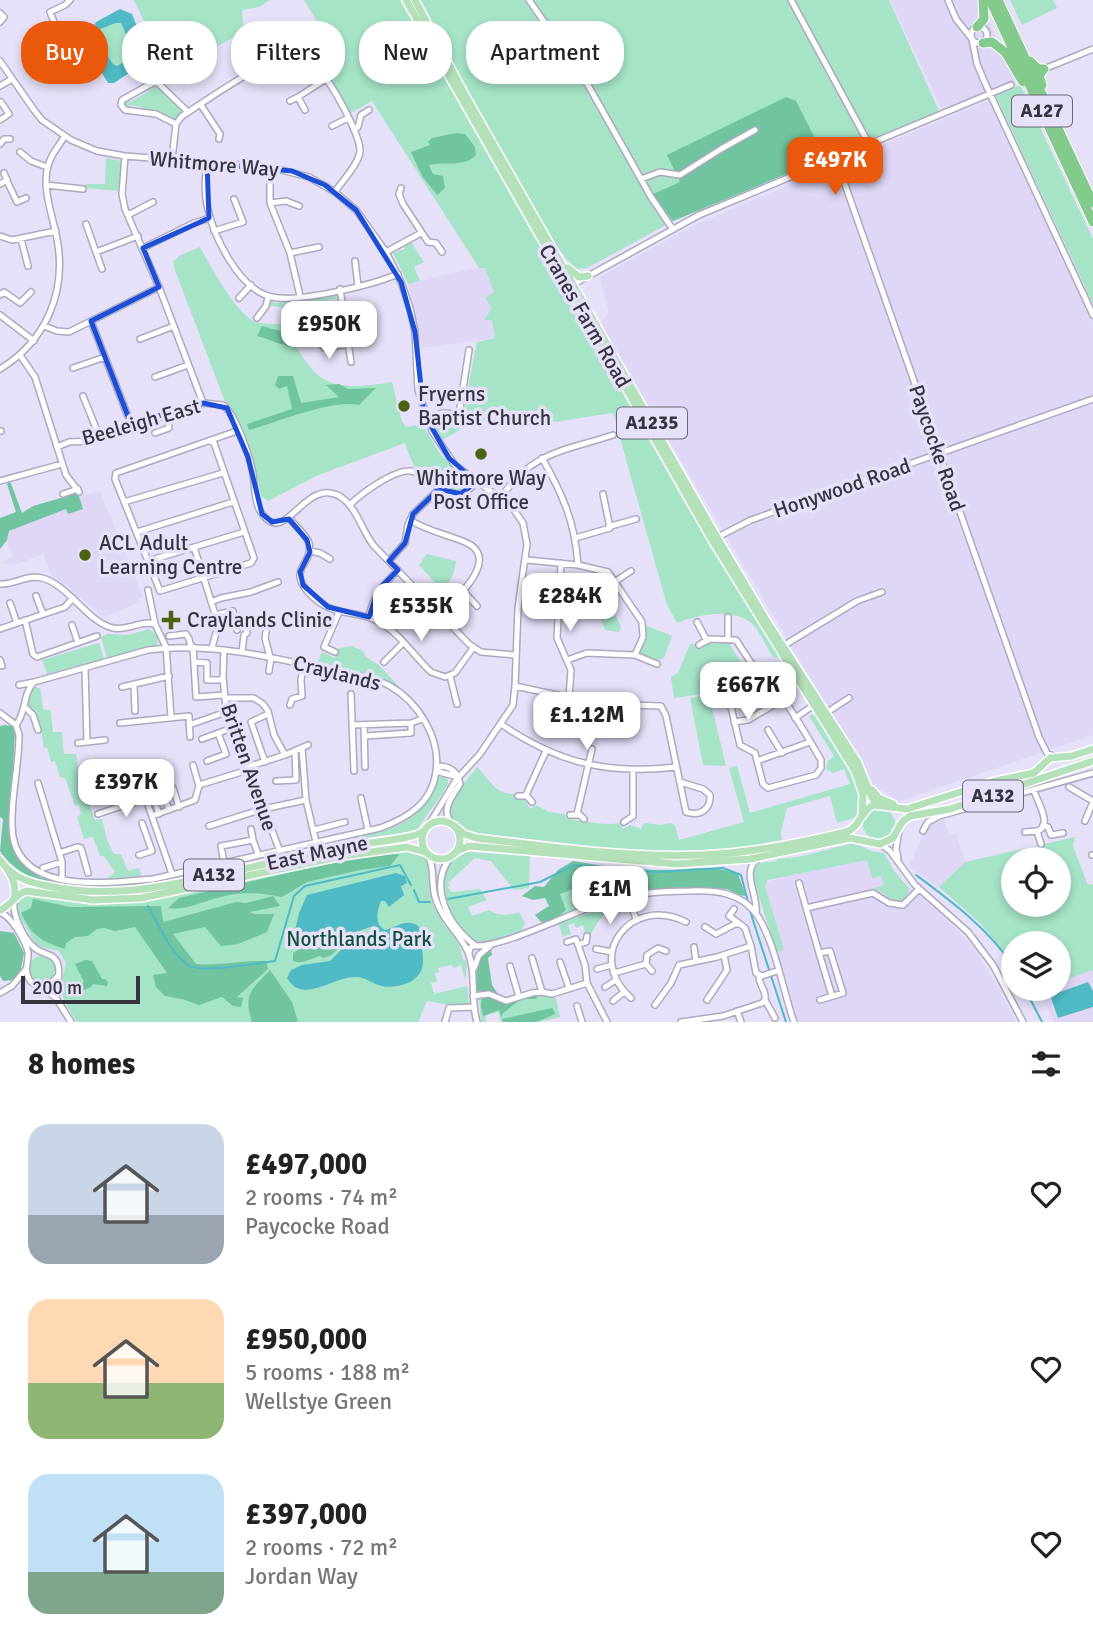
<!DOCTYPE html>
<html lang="en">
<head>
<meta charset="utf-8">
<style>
  body { margin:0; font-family:Signika,sans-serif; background:#f2f2f2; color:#222; height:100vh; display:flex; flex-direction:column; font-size:26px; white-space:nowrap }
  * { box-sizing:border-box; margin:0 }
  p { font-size:23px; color:#767676 }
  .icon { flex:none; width:38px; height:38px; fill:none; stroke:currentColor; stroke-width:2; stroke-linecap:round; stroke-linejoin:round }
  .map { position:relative; height:1022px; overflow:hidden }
  .details { display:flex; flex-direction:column; background:#fff; flex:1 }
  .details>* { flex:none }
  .hud { position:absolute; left:21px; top:21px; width:700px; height:63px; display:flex; gap:14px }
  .tools { position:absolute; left:1001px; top:847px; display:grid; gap:14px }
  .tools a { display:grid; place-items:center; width:70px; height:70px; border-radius:50%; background:#fff; box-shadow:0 4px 10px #0003; font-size:35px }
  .scale { position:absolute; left:21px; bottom:18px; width:119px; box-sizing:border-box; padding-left:7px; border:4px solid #37343e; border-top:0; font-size:19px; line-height:24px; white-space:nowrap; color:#37343e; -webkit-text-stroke:5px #e6e0f8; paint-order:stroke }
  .price { position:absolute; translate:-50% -60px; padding:0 16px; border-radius:14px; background:#fff; color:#222; font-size:23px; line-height:46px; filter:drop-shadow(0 2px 4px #0008) }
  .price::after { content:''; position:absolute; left:50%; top:42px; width:21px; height:16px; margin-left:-10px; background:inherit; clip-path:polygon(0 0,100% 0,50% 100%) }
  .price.on { background:#ea580c; color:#fff }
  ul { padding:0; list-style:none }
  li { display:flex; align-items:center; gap:21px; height:175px; padding:0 28px }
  li span { display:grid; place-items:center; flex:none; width:196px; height:140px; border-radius:21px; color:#555 }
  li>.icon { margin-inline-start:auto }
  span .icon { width:84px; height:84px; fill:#fffc; stroke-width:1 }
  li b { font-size:30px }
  h2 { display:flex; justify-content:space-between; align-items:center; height:84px; padding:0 28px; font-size:30px }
  .tag { padding:0 24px; border-radius:28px; background:#fff; box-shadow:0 4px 10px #0003; font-size:24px; line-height:63px }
  .tag.on { background:#ea580c; color:#fff }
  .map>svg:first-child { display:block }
</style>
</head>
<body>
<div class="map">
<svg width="1093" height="1022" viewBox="0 0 1093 1022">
  <rect width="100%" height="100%" fill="#e6e0f8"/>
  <path fill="#e0d7f7" d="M890,0H980L1001,49L1017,80L942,109Z
    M989,100L1093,323V735L900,801L875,787L600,324L609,313L600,277L690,227Z
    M537,263L495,338L422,348L408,283L485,266Z
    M100,491L143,597L139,599L140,602L104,617L70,589L67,583L64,584L51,574L43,554L13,566L2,563L13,556L7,540L9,531L66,509L67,513L82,509L79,496Z
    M943,816L949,835L956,833L965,862L939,887L909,867L927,825Z
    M871,856L945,917L977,951L1016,1022H799L774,940L765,882Z
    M1093,970V1022H1054L1039,989H1059V982Z"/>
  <path fill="#a5e4c7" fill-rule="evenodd" d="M134,0H270L259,7L242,10L244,31L187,64L165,65Z
    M304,0H400L688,508L781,658L773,657C767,648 762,637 756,628C738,606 700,614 677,623L667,605L613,413C566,419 507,436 463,413L477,342L495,338L492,320H484L492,308L485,298L494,292L485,268H479L372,101L349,114L334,84L311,53L329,41Z
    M418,0H889L939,111L673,221L587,268L575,269L550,238Z
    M1010,0H1053L1057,8L1022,25Z
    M116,23H121L134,53L125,63L117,66L113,64L97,41L99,30Z
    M155,83L183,110L175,121L142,111V107L130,105L129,108L124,107L123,101L127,99L130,102L149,91L147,87Z
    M1020,85L1093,239V304L996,96Z
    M106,158L122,161L119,191L85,188V184H105Z
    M411,242L424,262L414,267L420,281L408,284L393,253L405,249L404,246Z
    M200,247C210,265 237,316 256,322C265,324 276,324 284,324C315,383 324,393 392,382L402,422L406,427L422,424L440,454L471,485C457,500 428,482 417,469C411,462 408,451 405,443L316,476L268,501L261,496C255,463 247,425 224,399L176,273L173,262L179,256Z
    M331,293H338L339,298L304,305L303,314L287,318L282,313V307L270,306L269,303L271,300L275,303L331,297Z
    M443,414L460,416L469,422L455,433L440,441L429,419Z
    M427,554L456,561C455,572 450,584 441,589L419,565Z
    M602,594L621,626L619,632L605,630L600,615H579V607L600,609Z
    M645,625L672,636L664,658C654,662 649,659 639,654L645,638Z
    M149,629L158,636L157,645L107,658L101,637L107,634L128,635Z
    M99,643L104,659L47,674L42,660Z
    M729,643L749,675L723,691L674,698L671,677L678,673L690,644Z
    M352,646L363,651L366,657L379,665L401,689L380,678L317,663L322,652L335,658L339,648Z
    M33,687L40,688L43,709L51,711L53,732H62L64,754H76L79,776L95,820L102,819L107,840L114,854H121L128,871L139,868L142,877L106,879L115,872L104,856H100L93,837L84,839L77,817L81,814L79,805L75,806L65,778L60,777L55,761L51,762L47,747L44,748C41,734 42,716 29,708L28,697Z
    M709,695L726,766L703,765L690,698Z
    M816,714C827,730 835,747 845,762C858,780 865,796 855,818L837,823L830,796L787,808L781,832L782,840L764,843L765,846L706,852L650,853L504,836C478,834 470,836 449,818C447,800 467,781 477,767C490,779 494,795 516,794L517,799L524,798L530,809L536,805L549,812L565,814L566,818C583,821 601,826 620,823L623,829L630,825L641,829L644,823L661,825L670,823L675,825L679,840L744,822L729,768L737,766L750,813L850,784L844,769L833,773L826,769L828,761L834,756L809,716Z
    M445,776L448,780V785L416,831L356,839V837C399,829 422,820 439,777Z
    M863 824a16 16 0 1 1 32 0a16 16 0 1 1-32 0Z
    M1075,837L1073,846L1088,885L1093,884V970L1059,982V943H1013V963L980,923L939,887L965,862ZM1013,859H1059V905H1013Z
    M854,843L872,851L884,853L895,872L909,888L906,899L895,902L880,891L872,889L884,885L881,876L872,878L867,860L768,880L765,886L784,950L776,952L753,876L754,869L760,863L777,861V859L798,857Z
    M407,850L426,858C430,867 428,875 429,885C430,896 434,907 439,916C446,930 463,943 462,958L467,962L465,980L461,965L454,968L452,965L438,968L439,972L435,973L437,982L431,983L434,994L467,986L469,1005L455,1006L427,1001L418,1022H77C60,997 59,992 66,963L59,951L40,947L35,943L16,910V901L21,895L29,894L96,903L157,899L338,859Z
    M467,852L530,856L529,888L514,890L491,861L475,858L448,883L450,885L447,887L452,892L480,889L487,900L468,907L472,916L489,910C499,916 508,916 519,912L525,923L522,930L495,940L476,942C458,927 428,887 448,864C453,859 461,856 467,852Z
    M582,886L592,892L673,888L710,889L606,900L557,918L566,910L560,894Z
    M623,902C606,909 598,920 590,936L585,933L583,925L576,928L574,923L568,925L571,934L563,937L558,923Z
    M29 969a13 13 0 1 1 26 0a13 13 0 1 1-26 0Z
    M538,993L556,998L560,1017L538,1022H499L501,1021L498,1012L485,1016L486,1022H481L479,997L490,996L505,1003Z"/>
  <path fill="#70c49f" d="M786,97L796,101L825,158L673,221L653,194L680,182L667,155Z
    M456,133L465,134L475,147L476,155C464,168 444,161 429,165L433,174L443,176L445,188L437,195L422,176L411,152L430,145L428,142L432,138Z
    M291,325L295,335L294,346C280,346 270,339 257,336L262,326L280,331Z
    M278,376H293L301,403L339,397L326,385L339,384L348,389L376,388L359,405C332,399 278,422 249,430L247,424L292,409L287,386L279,389L275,385Z
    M10,481L22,513L33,506L78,493L83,509L68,514L66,509L9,531L7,540L0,549V518L16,512L7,484Z
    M4,725L12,726L15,730L10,838L21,863L41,878L77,884H122L157,879L322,845L133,886C90,889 26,892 0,851L3,819L0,817V726Z
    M394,852L399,855L390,866L360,870L307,882L282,897C261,893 242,891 221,897C202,901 187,911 168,908L179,898L339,861Z
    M573,861C601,866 632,870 661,870C689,870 712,864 738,874L746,896L739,895L727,889L712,888L593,891L582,886L560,894L566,910L553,921L541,922L535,915L549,906L545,898L533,900L522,896L535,886L544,887L558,870Z
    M273,896L280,906L250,912L254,914H274L267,932L238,944L221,946L205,927L173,934L196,964C219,966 242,960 266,961L268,969L237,997L243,998L241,1007L233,1006L222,997L199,1005L182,999L165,996L156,987L153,975L167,973L135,927L115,931L104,928L97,929L88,936L75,937L66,943L65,949C41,941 32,936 21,913L31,908L33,899L70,907L161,906L163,922L236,902L246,903Z
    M0,931L14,933L24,953L20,974L13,980L3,981L0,976Z
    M339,937L344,939C339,948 334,956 323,958L320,956C310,958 304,965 293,961V953C307,944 322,937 339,937Z
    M487,950H491L492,955L488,958L492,985L498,994L493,996L476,990L477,963Z
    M86,960L92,961L102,979H105L108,982L107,986L93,984L91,987L79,992V986L84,982L75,964Z
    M270,970L292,1002L298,1022H252C243,994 251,990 270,970Z
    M535,994L537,999H521L502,1014V1019L552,1008L555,1013L553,1015L536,1022H503L499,1010L483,1016L481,1006L482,997H491L505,1003Z"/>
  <path fill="#4fbac5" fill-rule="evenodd" d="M120,9L132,14L150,59L114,83H108L80,36L81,30L94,24L97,29L95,24L96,22ZM116,23H121L134,53L131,58L117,66L113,64L97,40L98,30Z
    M396,873L405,876L407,883L401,886L404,895L389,907L385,901H381C377,911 374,924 385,930C396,927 409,917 419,927C420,939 426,960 421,971C415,984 394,989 382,986C373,984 367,978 357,977C334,975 303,1006 287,978L291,970L302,965L330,961L349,942L377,931L376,927L373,926L348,935C331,925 313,937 296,943L293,939L299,913L307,895Z
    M1088,982L1093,991V1007L1058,1018L1051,998L1052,995Z"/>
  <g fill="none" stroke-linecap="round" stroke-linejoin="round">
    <path stroke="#4fbac5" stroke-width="2" d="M916,875C951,901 989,929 1013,966
      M414,890L419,902H430
      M448,899L540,882L574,865L659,872L723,868L741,875L748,902
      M148,906C159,925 170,953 188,965C202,974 257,963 275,961L294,896L305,886L400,865L411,885
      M750,911L786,1022
      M1025,989L1042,1022"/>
    <g stroke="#aea8c0" stroke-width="8">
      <path id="minor" d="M529,0L588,85L651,197L672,228
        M791,0L869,144
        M948,0L956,19L972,39L977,64L985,83L1093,315
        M0,13L4,17L0,22
        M54,22L50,12L65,5L70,0
        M971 35a8 8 0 1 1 16 0a8 8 0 1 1-16 0Z
        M248,28L252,45L264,65
        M297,33L304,53
        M0,61L34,110L42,120L71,140L97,151L125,156L270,167L309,177L335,192L356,210L386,252L401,282L410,308L415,332L418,390L432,431L455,465L512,507L523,523L527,544L518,608L515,686L513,705L480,754L456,780L428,826
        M1044,69L1093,49
        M0,86L12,79
        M298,97L326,79
        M290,101L298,97L305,110
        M201,105L220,134L219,139
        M0,120L9,114L1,102
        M176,124L156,114L125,110L121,105L122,100L156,81L188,112
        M332,126L348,118
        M354,130L358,127L361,115L369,110
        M0,144L4,139H10
        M20,152L31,161L47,167
        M125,156L122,194L125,209L159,287L203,403
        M172,159L176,124L182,116C206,101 274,52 300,53C317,53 361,133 360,151C359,164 342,181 335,192
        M836,159L1039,737L1047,753L1054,757
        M207,163C205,177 204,191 207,205C213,236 239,290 272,297C299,303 372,285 398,274
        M270,167V203L290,253L300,296
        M641,179L660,172L680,175L721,149L755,130
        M7,181L17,202L26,198
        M0,184L7,180L4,173
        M46,185L83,189
        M401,188L399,194L403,204L428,242L436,243L442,252
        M270,203L286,201L299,206
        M128,215L153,202
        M86,224L102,269
        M214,231L243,222L234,199
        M0,236L12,240L56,231
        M21,239L28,266
        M143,248L194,223L210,218
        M96,252L138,236
        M386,252L421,233
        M290,253L319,247
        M355,261L358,286
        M572,285L699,215L1011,85
        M340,289L351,362
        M0,295L4,292L20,303L31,292
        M239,298L251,285
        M0,315L34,341
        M257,318L266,306L268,297
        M91,321L131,424
        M44,326L57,331L69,332L159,287
        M140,339L174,326
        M321,344L324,348L350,344
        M20,355L35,377L66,475L79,492
        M73,368L105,357
        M0,369C46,341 67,292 57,239C53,217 43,192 47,170C49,157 58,147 65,136
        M155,377L188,365
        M83,396L100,438
        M426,419L442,413L459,414L469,350
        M0,431H1
        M155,433L169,428L167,416
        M210,441L214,443L254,558L251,563L160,591L115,479L116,473L234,432
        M57,447L69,442L90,441L138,422L170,415L203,403L223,405C236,415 250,457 253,474C255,486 254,505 263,515C287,546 305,475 341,497C357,508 362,531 374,546L469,644L481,652L515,655
        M542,458C563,495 575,522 578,565
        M0,481L62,464
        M63,494L78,489
        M501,497C535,450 562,452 613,435
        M124,502L223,473
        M350,505C360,494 395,469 411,471C434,475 452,514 476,482
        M289,518C295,526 306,534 309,543C314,564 287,568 308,592C333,620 357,608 381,623C400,634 415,657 431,672L445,677L455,673L473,648
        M410,520C427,531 446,534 465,542C503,558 455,600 440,614
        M611,526L636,519
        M137,532L233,502
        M575,538L610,528L603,494
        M714,539L751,520L1093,399
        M194,547L216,617L217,629L212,648
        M310,551L320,553L330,559
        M527,560L578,565L608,572L642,622L643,637L635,655L587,653L567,660
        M148,561L244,532
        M389,561L405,543L408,525L413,514L439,489
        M561,563L557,638L571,670L569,697
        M616,581L631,571
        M0,584C14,585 28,574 42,578C69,585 87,622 113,628C127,631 141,620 155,624
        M148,590L155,624L166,647L171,717
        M463,591L477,606
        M36,596L43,614
        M211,602L221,598L251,592L278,582
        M10,603L17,623
        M215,615L233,611L237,630
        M369,617C373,596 383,585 398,570
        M25,620L33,654L37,657L97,636
        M697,622L707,641
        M72,625L78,643
        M267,626L265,638L270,657
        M0,629L65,607L73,598
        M169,636L186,634L189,639L191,647
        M728,640V617
        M699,645L709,639L736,640L759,675
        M783,646L857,601L882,592
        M193,647L196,697L224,695
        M224,650L223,677L226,709L279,849
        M242,652L244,635L247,633L245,619
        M335,652L324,647L339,612
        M635,655L657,664
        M0,660L2,666
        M194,662L207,663V680H223
        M384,662L403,643
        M85,668L87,742
        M269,671L271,658
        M759,675C775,678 811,743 821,760V768L816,775L768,788L763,784L755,753L740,745L728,694Z
        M450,676L457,704
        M19,685L34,682
        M134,685L135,711
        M515,686L599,704L661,706L666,716L686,812
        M122,687L169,676
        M351,694L354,771
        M225,698H254L263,704L268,711L274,735L285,755
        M290,705L292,699L302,696L301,680L304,664
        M25,707L33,715L38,730
        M0,713L16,725L19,735C19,766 11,796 12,826C13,896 106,883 153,879L380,828C408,818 432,803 436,771C441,738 418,702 390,686C374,677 351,675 333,671C272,657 211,642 148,650L34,682C22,695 27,711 16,725
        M826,713L849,698
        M795,718L814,705
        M734,722L748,720L782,700
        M120,723L189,716L190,737
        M501,724C558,763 608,775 676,767
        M189,725L226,712
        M353,725L411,723L422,719
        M364,725L365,767
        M768,730L782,753
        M365,736L411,733V723
        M202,739L232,728
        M78,743L105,740
        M302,748L306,800L316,842
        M207,761L226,754L218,733
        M757,761L810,742
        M265,762L251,722L268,714
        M247,767L285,755L308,745
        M437,767C445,764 455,770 458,777
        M437,767L439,772L458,777
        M633,771V816
        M139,779L172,874
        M276,781L296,780L295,751
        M680,782L703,789L710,795C711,809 700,817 686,812
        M38,783L62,862V880
        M121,785L128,805
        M199,785L248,770
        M150,787L159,814
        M1069,787L1093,801
        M173,788L179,807
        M163,792L169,810
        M526,795L546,751
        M518,796H527L532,802
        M361,798L368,830
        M98,814L146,798
        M577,814L592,749
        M570,815H580L584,819
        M152,816L195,800L199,786L193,765
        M1085,821L1093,802
        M624,822L633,816
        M452,824C440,810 452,797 460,784L458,777
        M1043,825L1048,827L1051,835L1063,833
        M209,826L263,809L306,800
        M251,829L253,840
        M314,830L345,822
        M923,831L928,822L939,816L1093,773
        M1037,831L1041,844
        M1025,832C1029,831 1033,832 1037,831C1054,826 1036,800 1034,790
        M881,844L890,851L915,885L968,932L993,965L1023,1022
        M59,853L77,847L81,848L88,873
        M453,854C426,885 448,925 476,946
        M139,855L152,851L142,823
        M428,855C435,867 431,883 435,897C442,921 459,932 468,952C477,974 470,1000 477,1022
        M1092,855H1093
        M898,858L896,849L899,830
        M224,863L221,846L253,840L258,854
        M43,868L62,862
        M799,883L819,953L830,951L843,993L820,1000
        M628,896L636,919
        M14,900C12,915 24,940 36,949C44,955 55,953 58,965C61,974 56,988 56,998
        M806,908L873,893L889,903L903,905L919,889
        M734,909L729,916L740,924
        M0,912C12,917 25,940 28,952C29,960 25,967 27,974C31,990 49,987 57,977
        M756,914C759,896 740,871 758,859
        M705,927L716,934L735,924H740L745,928L751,946
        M567,942L576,939L585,965L587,983L607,1022
        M578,945L586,942L587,936
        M694,947L696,961
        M596,949L612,952
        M469,953L470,948L473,946C503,948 572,912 605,902C632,893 661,891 690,891C715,890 741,892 757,915C775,942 783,991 794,1022
        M819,953L832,996
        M532,958L542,992
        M560,962L569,988
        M510,966L519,997
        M474,968L479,955L490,946
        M597,969L612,965
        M652,971L646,964L647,955L658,948L666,951
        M614,973L646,964
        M41,986L56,998L71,1022
        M605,987L616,980
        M0,993L12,986L26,969
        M473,996L489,994L506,1001L532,993L542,992L552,994L587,983
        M631,998C584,957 630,894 686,922
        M707,1000L727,970L724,955
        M765,1000L775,1018
        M613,1001L624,992
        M655,1005L671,983L679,965L717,957L751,946L756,973L762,976L777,971
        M577,1006L582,1022
        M737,1011L741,1022
        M445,1022L449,1008L474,1007
        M681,1022L723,1016L762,1003L765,1000C767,990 758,985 759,975"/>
    </g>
    <g stroke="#fff" stroke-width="10">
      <path id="major" d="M406,0L712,540L855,771L863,794L862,814
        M415,0L464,93L711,527L766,620L858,763L872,798L881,805
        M568,268L579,277L588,276
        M872,790L879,798L893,804
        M422 840a19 19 0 1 1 38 0a19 19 0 1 1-38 0Z
        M455,826L464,834L477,838C551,847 628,858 702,855C751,853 799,843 846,832C860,827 860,812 873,805L907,809L995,781L1034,773L1050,758L1072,756L1093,749
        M457,851L469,846L677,864L750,859L850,838L880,844L893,838L902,822L910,816L950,809L1093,761
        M0,860C10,871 18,884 14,899
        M6,867C17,879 32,883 48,886C108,899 164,887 222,874C262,865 302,855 342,847C359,843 414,840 424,831
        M0,910C11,906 14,895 26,891L93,900L141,898L343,856L407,847L425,852"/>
    </g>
    <g stroke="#fff" stroke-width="11">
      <path id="highway" d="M990,0L1093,222
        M998,0L1093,203
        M977,27L984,19L983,0
        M983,43L992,42L1005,52L1023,82
        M1030,61L1038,69H1044L1039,76L1042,85"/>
    </g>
    <use href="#minor" stroke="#fff" stroke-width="5"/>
    <use href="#major" stroke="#b4e0ba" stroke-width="7"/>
    <use href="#highway" stroke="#82cb8c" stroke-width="9"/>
  </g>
  <path fill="none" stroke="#1d4ed8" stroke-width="5" stroke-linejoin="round" d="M207,163L292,171L325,185L356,210L401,282L415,332L424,414L449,458L476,482L461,494L439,489L413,514L405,543L389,561L398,570L378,590L369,617L328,607L303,585L300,572L310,552L307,540L289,519L272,522L262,514L248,457L227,408L203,403L131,424L91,321L159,287L143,248L209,218Z"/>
  <g fill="#4b6413" stroke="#e6e0f8" stroke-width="2.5">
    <circle cx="404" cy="406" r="7"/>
    <circle cx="481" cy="454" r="7"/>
    <circle cx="85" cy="555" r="7"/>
    <path d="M167.5 609.5h7v7h7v7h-7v7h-7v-7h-7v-7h7z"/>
  </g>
  <g text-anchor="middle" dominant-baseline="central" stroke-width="7" stroke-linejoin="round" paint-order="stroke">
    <g fill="#e6e0f8" stroke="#6c6876" stroke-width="2">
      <rect x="1012" y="95.5" width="60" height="31" rx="5"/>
      <rect x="617" y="407.5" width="70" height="31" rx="5"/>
      <rect x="963" y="780.5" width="60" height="31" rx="5"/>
      <rect x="184" y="859.5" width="60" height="31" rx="5"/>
    </g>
    <g font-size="19" font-weight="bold" fill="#37343e">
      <text x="1042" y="111">A127</text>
      <text x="652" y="423">A1235</text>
      <text x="993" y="796">A132</text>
      <text x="214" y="875">A132</text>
    </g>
    <g font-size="21" fill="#37343e" stroke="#e6e0f8">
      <text transform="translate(214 164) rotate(5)">Whitmore Way</text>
      <text transform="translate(585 316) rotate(60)">Cranes Farm Road</text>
      <text transform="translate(141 422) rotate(-16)">Beeleigh East</text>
      <text transform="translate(937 448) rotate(71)">Paycocke Road</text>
      <text transform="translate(842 488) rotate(-19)">Honywood Road</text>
      <text transform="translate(337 673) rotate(14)">Craylands</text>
      <text transform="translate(249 767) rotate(71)">Britten Avenue</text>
      <text transform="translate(317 853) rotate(-12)">East Mayne</text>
    </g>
    <g font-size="21" fill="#37343e" stroke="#e6e0f8" text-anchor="start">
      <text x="418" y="394">Fryerns<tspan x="418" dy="24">Baptist Church</tspan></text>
      <text x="481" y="478" text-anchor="middle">Whitmore Way<tspan x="481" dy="24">Post Office</tspan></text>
      <text x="99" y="543">ACL Adult<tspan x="99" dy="24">Learning Centre</tspan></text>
      <text x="187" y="620">Craylands Clinic</text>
    </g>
    <g font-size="21" fill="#0e523b" stroke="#e6e0f8">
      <text x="359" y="939">Northlands Park</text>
    </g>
  </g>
</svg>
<div class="tools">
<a><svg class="icon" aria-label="locate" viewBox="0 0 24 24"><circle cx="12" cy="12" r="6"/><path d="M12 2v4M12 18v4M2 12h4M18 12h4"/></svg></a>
<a><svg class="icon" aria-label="layers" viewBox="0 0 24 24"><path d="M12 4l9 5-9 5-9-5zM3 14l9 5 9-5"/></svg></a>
</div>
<div class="scale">200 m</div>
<b class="price on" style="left:835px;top:197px">£497K</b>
<b class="price" style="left:329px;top:361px">£950K</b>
<b class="price" style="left:570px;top:633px">£284K</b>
<b class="price" style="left:421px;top:643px">£535K</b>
<b class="price" style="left:748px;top:722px">£667K</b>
<b class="price" style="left:587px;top:752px">£1.12M</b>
<b class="price" style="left:126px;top:819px">£397K</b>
<b class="price" style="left:610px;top:926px">£1M</b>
<div class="hud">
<a class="tag on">Buy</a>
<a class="tag">Rent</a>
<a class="tag">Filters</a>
<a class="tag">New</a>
<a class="tag">Apartment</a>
</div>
</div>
<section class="details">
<h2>8 homes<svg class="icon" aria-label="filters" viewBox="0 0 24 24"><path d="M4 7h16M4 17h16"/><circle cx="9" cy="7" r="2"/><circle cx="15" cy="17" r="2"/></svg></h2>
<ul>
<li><span style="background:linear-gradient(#c9d6e8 65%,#9aa5b1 0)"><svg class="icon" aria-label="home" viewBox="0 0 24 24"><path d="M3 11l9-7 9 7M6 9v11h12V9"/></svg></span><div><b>£497,000</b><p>2 rooms · 74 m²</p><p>Paycocke Road</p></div><svg class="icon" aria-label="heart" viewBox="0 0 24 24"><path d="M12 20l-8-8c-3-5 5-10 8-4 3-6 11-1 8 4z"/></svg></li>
<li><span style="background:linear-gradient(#ffd9b3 60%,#8fb573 0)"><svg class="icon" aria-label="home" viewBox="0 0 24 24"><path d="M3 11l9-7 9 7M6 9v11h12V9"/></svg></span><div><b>£950,000</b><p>5 rooms · 188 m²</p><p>Wellstye Green</p></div><svg class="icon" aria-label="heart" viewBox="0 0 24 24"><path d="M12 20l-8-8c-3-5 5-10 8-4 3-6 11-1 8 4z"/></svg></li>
<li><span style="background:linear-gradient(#bfe0f5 70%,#7fa58c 0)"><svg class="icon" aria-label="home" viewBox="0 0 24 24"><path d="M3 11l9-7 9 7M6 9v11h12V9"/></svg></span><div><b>£397,000</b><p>2 rooms · 72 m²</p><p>Jordan Way</p></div><svg class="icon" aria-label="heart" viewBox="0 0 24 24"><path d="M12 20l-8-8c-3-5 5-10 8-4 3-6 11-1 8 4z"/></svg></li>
</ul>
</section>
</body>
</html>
